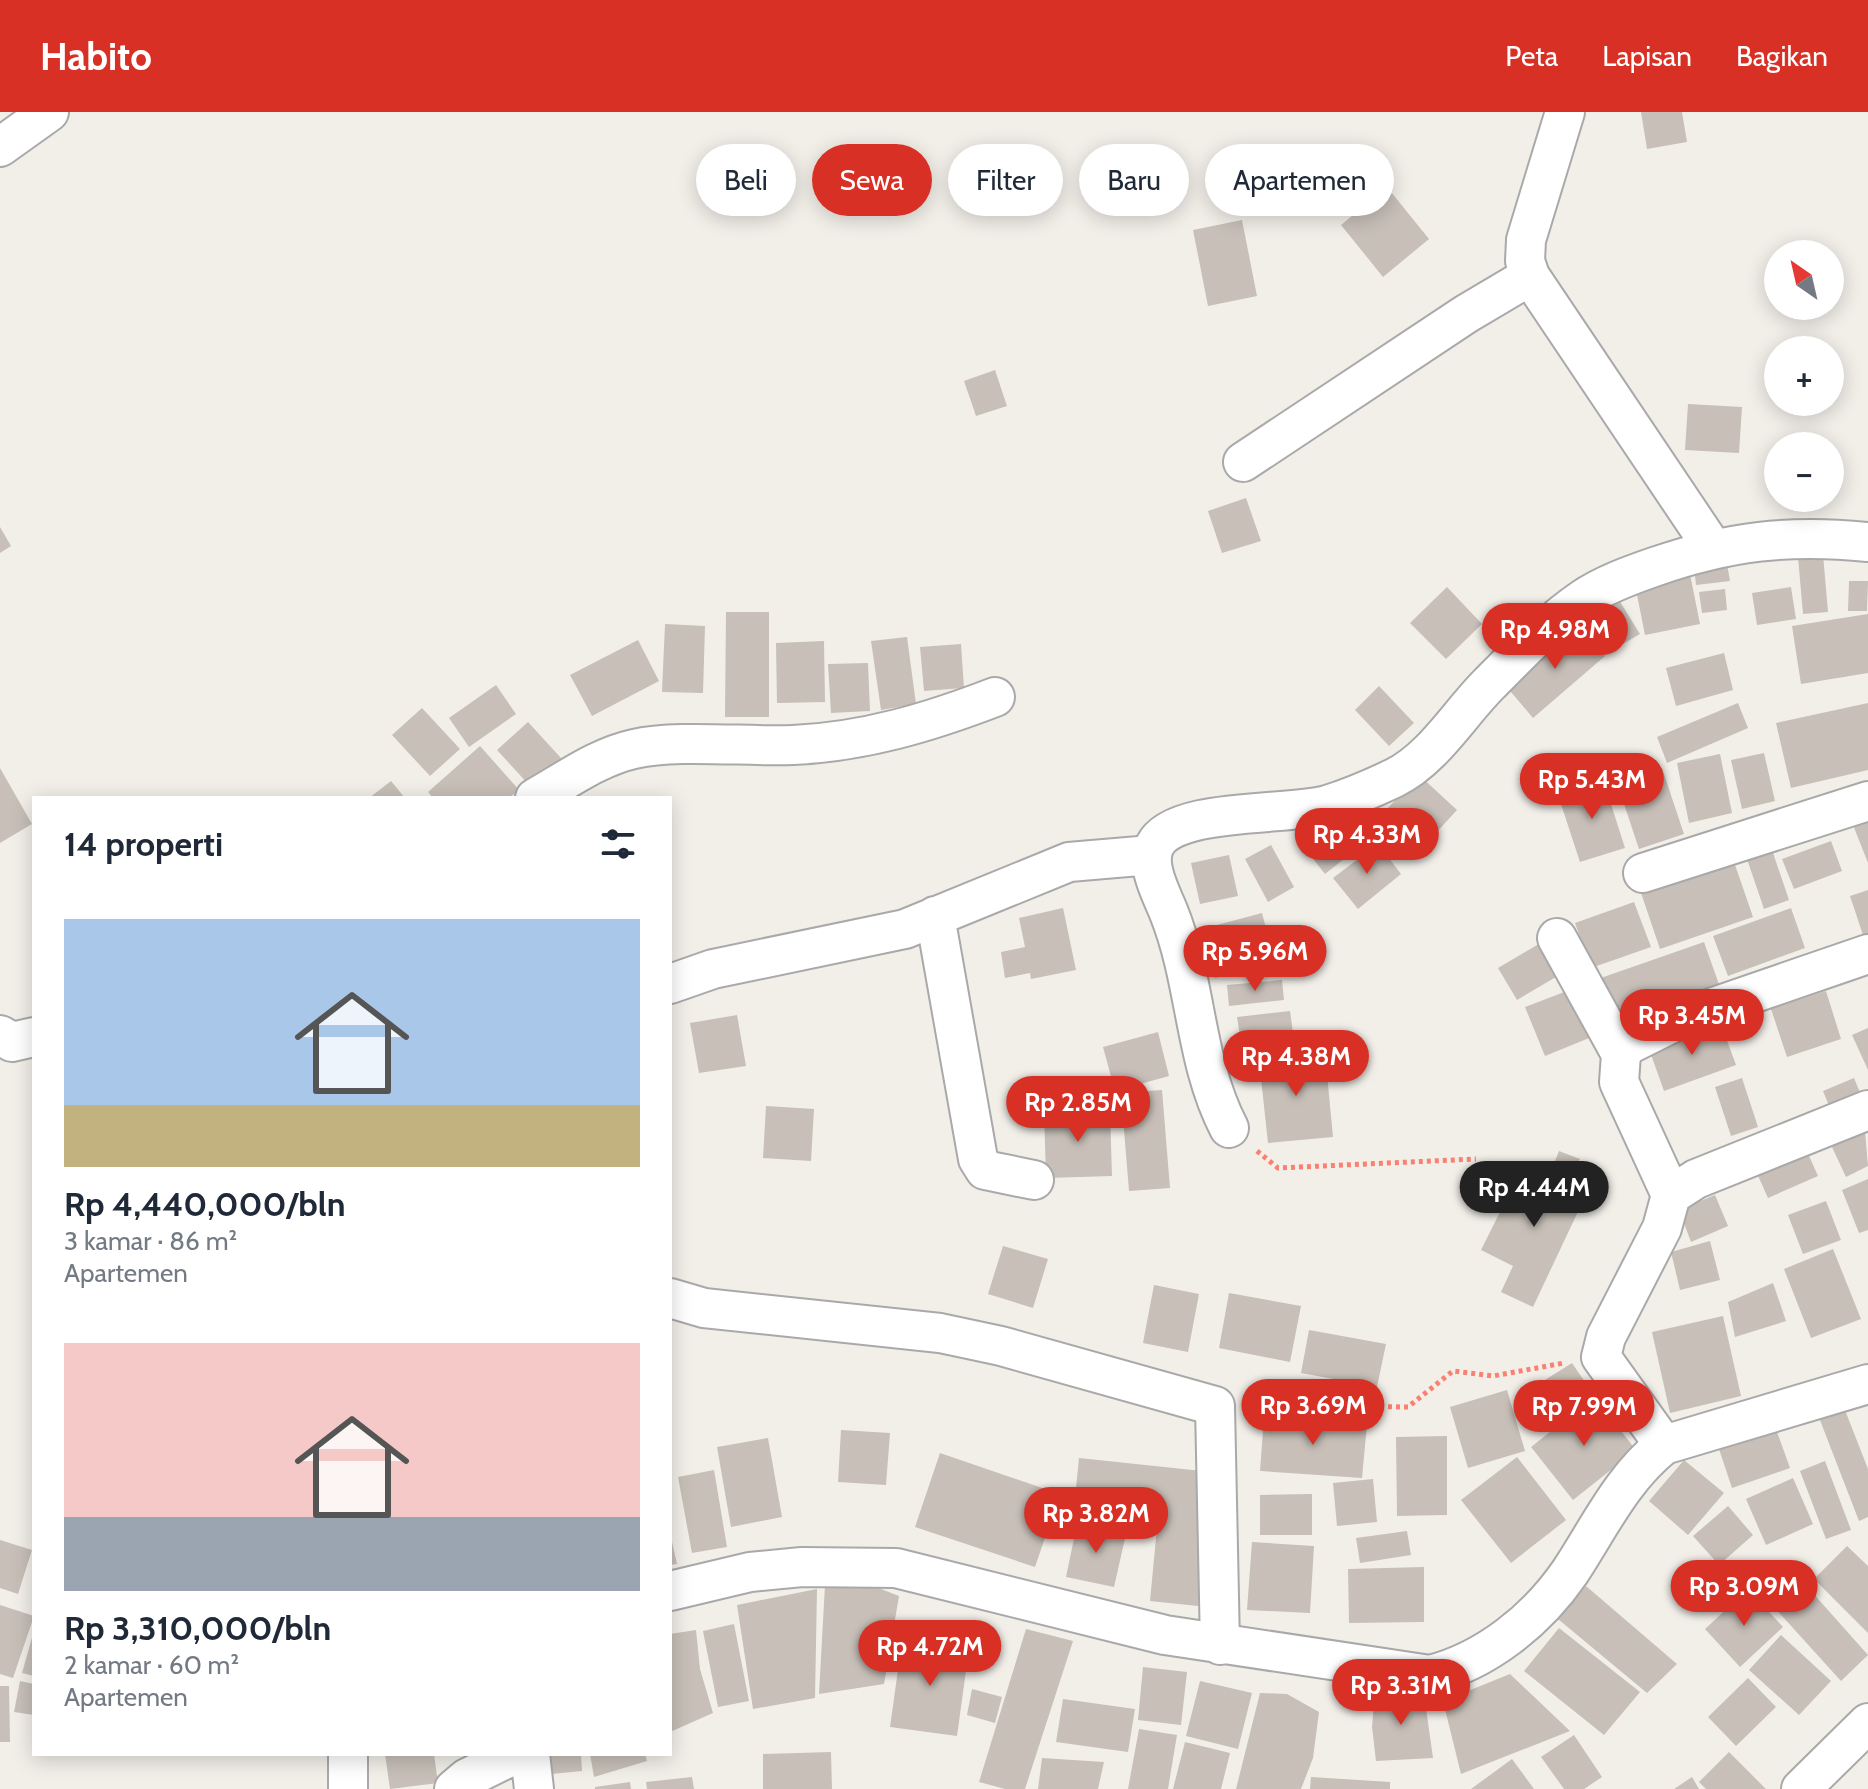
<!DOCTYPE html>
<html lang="id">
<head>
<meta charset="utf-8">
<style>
  body { margin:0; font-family:Cabin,sans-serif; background:#f2f2f3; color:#1f2937; height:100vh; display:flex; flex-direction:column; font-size:30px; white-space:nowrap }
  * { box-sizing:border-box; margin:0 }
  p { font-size:26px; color:#747a83 }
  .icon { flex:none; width:44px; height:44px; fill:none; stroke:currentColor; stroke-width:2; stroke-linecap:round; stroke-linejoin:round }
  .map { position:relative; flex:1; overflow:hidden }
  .details { position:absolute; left:32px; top:684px; width:640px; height:960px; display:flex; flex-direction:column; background:#fff; border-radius:0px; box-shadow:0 4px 20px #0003 }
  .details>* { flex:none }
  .guide { position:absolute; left:696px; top:32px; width:760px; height:72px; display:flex; gap:16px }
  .needle { width:52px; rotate:326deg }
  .fabs { position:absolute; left:1764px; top:128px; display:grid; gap:16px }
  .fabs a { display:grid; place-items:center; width:80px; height:80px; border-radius:50%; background:#fff; box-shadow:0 4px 20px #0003; font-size:40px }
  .price { position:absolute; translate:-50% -68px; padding:0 18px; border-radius:28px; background:#d93025; color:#fff; font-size:26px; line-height:52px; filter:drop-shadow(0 2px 4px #0008) }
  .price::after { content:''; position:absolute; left:50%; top:48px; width:24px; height:18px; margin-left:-12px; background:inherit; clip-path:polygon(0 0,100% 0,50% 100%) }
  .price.active { background:#222; color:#fff }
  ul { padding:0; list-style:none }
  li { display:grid; align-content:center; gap:16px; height:424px; padding:0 32px }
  li span { display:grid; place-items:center; height:248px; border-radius:0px; color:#555 }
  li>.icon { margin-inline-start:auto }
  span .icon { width:144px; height:144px; fill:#fffc; stroke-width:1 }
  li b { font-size:34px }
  h2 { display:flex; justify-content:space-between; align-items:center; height:96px; padding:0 32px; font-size:34px }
  .chip { padding:0 28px; border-radius:36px; background:#fff; box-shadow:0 4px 20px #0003; font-size:28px; line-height:72px }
  .chip.active { background:#d93025; color:#fff }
  header { display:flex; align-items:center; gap:48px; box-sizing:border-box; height:112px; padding:0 40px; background:#d93025; color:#fff }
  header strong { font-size:38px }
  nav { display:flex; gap:44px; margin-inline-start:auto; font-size:28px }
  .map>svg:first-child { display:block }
</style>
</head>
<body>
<header>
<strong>Habito</strong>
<nav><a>Peta</a><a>Lapisan</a><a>Bagikan</a></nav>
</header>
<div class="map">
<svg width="1868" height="1677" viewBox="0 0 1868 1677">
  <rect width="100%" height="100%" fill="#f2efe9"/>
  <path fill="#c7bfb8" d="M1641,0H1682L1687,30L1647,37Z
    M1387,75L1429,127L1383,165L1341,113Z
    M1242,108L1257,184L1208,194L1193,118Z
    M995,258L1007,294L976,304L964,269Z
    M1688,292L1742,295L1739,341L1685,338Z
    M1246,386L1261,429L1222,441L1208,399Z
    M0,415L11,434L0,441Z
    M1823,442L1828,500L1803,502L1798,445Z
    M1727,452L1730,469L1696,473L1694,455Z
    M1689,457L1700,512L1645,523L1634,468Z
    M1849,469H1868L1867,499H1848Z
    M1447,475L1482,512L1446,547L1410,511Z
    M1791,475L1796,507L1757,513L1752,481Z
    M1725,477L1727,498L1702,501L1699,480Z
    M1614,480L1640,522L1611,539L1585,497Z
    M726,500H769V605H725Z
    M1868,502V561L1801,572L1792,514Z
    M665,512L705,514L703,581L662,580Z
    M1577,512L1605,544L1533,606L1506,574Z
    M907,525L916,592L881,598L871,529Z
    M638,528L659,569L592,604L570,563Z
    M824,529L825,590L777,591L776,531Z
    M961,532L964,576L924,579L920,535Z
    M1724,541L1733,578L1676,594L1666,556Z
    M868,551L870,599L831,601L828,552Z
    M496,573L516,602L469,635L449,606Z
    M1379,574L1414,611L1389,634L1355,598Z
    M1738,591L1748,616L1667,651L1657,625Z
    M1868,591V658L1791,676L1776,611Z
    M422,596L460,637L430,664L392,623Z
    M528,610L561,646L530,674L497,638Z
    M480,634L519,678L509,686H433L428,680Z
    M1764,641L1775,689L1742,697L1731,648Z
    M1720,642L1732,701L1689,711L1677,651Z
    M0,656L32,712L0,731Z
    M1662,656L1684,722L1639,737L1617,671Z
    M1419,663L1457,698L1422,736L1384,700Z
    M1603,667L1625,736L1580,750L1558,683Z
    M391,669L405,686H369Z
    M1358,706L1373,724L1325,762L1310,743Z
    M1868,707V751L1853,713Z
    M1831,729L1842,759L1794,777L1782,747Z
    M1378,732L1401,762L1358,797L1333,766Z
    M1271,733L1294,775L1268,790L1245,747Z
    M1771,735L1789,788L1764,797L1746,744Z
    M1229,743L1238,784L1200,792L1191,751Z
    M1733,747L1753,805L1660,837L1640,778Z
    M1868,778V824L1864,826L1850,784Z
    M1634,790L1651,835L1591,856L1575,811Z
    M1063,796L1076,858L1031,867L1030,861L1005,866L1001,840L1025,835L1019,806Z
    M1791,796L1805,836L1728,864L1713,824Z
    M1262,801L1275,850L1215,866L1202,817Z
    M1542,830L1561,862L1517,888L1498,856Z
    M1704,830L1721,878L1611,915L1595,868Z
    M1282,868L1284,888L1229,894L1227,873Z
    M1580,874L1599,922L1545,944L1525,895Z
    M1826,879L1841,927L1787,945L1771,897Z
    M1290,899L1295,936L1243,943L1237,905Z
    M737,903L746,954L699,961L690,911Z
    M1721,912L1736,953L1664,979L1649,937Z
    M1868,916V958L1852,923Z
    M1158,920L1169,964L1115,979L1103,935Z
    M1325,941L1333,1025L1268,1031L1259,948Z
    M1742,966L1758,1015L1731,1024L1715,975Z
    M1854,966L1861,983L1830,996L1823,979Z
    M1162,978L1170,1076L1129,1079L1121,981Z
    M766,994L814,997L811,1049L763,1046Z
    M1110,998L1112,1064L1046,1066L1044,999Z
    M1865,1019L1868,1054L1846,1065L1832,1035Z
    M1805,1035L1818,1064L1768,1086L1755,1057Z
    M1559,1039L1580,1047L1566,1081L1583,1089L1533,1195L1501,1180L1513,1154L1481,1138L1518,1064L1544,1077Z
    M1868,1067V1118L1859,1121L1842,1078Z
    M1715,1083L1728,1114L1691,1130L1679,1098Z
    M1826,1089L1841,1128L1803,1142L1788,1103Z
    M1710,1129L1720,1168L1680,1178L1671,1140Z
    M1003,1134L1048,1147L1033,1196L988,1182Z
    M1833,1137L1861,1207L1811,1226L1784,1157Z
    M1773,1171L1786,1209L1735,1225L1728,1190Z
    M1154,1173L1199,1182L1188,1240L1143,1231Z
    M1229,1181L1301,1194L1290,1250L1219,1236Z
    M1723,1204L1741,1284L1670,1301L1652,1220Z
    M1309,1218L1386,1232L1377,1275L1301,1261Z
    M1572,1251L1585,1270L1542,1298L1529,1278Z
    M1507,1278L1525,1339L1468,1356L1450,1295Z
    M1594,1285L1636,1338L1573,1388L1531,1335Z
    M1843,1293L1868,1357V1405L1859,1409L1818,1303Z
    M1264,1305L1367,1312L1362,1366L1260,1359Z
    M1776,1317L1790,1356L1732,1376L1719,1337Z
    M841,1318L890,1321L886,1373L838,1370Z
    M1447,1324V1403L1397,1404L1396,1325Z
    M768,1326L782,1405L731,1415L717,1335Z
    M940,1341L1060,1382L1035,1455L915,1415Z
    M1517,1345L1566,1408L1511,1451L1461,1388Z
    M1079,1346L1202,1359L1198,1393L1208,1395L1198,1494L1150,1489L1158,1405L1074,1396Z
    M1684,1348L1724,1381L1688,1423L1649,1389Z
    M1825,1349L1851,1418L1826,1427L1800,1359Z
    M714,1358L727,1435L692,1441L678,1365Z
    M1793,1366L1813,1412L1766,1433L1746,1387Z
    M1373,1367L1377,1410L1337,1414L1333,1371Z
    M1312,1382V1423H1260V1383Z
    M1728,1394L1753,1423L1719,1453L1693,1424Z
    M1077,1412L1126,1422L1114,1475L1066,1465Z
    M1407,1419L1411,1443L1360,1451L1356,1426Z
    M670,1421L677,1452L670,1453Z
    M0,1428L32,1438L18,1482L0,1476Z
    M1252,1430L1314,1434L1310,1501L1247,1498Z
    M1847,1434L1868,1454V1521L1814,1467Z
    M1424,1455V1510L1349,1511L1348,1457Z
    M1802,1469L1868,1543L1841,1569L1774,1495Z
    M863,1470L899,1484L884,1572L819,1582L825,1473Z
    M1586,1474L1677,1552L1647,1581L1558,1507Z
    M817,1477L815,1586L753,1597L737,1493Z
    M1748,1477L1783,1515L1740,1555L1705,1517Z
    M0,1493L34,1504L13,1566L0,1562Z
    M734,1512L749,1589L718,1595L703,1519Z
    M1559,1516L1640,1580L1604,1623L1524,1559Z
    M1026,1517L1073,1529L1025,1677H1005L979,1670Z
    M696,1518L700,1557L713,1601L670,1620V1522Z
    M33,1522H34V1564L22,1561Z
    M1781,1523L1831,1569L1799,1603L1749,1558Z
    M902,1529L969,1537L957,1624L890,1615Z
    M1143,1555L1187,1560L1181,1613L1138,1608Z
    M1510,1562L1570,1619L1461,1662L1443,1589Z
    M1748,1566L1776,1595L1736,1634L1708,1605Z
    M20,1569L34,1572V1603L14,1600Z
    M1200,1569L1252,1581L1238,1637L1186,1624Z
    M0,1574H9L10,1630H0Z
    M972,1577L1002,1585L995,1611L967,1603Z
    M1394,1579L1424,1582L1433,1646L1376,1649L1372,1615L1375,1580Z
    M1260,1581L1287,1582L1319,1600L1313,1646L1301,1677H1236Z
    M1063,1587L1135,1597L1128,1640L1056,1630Z
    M1139,1617L1177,1623L1168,1677H1128Z
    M1574,1623L1602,1665L1584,1677H1564L1541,1645Z
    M1185,1630L1230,1641L1221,1677H1173Z
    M831,1640L832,1677H763V1642Z
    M1729,1640L1766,1677H1706L1699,1670Z
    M385,1642H434L438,1671L390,1677Z
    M549,1642H581L582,1659L551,1662Z
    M590,1642H645L647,1649L594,1665Z
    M1042,1646L1104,1650L1098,1677H1038Z
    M1512,1647L1534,1677H1471Z
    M692,1665L694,1677H647L646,1670Z
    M1311,1665L1390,1670V1677H1310Z
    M1692,1665L1699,1677H1674Z
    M630,1670L631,1677H595V1675Z"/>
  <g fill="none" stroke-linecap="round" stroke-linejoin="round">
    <g stroke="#a9a9a9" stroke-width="42">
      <path id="minor" d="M1565,0L1526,128L1525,149L1530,164L1712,435
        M0,35L49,0
        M1243,350L1466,202L1530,164
        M535,686C567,668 598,645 634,637C677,627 746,635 793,633C864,630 930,610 995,585
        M1643,761L1868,689
        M935,804L978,1047L985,1058L1034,1068
        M1557,826L1621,942
        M670,872L713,857L905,817L1069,750L1151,743
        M0,923L12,930L34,925
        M1229,1016C1194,949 1197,871 1169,801C1161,781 1145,753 1155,733C1174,695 1287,704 1327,693C1350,686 1373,676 1394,666C1433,647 1459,602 1489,572C1518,543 1548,511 1583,487C1603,473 1631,463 1654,455C1729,429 1790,422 1868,430
        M1671,1083L1619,970L1621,942L1628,933L1682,906L1868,842
        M670,1186L704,1196L940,1221L1001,1234L1215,1294L1220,1533
        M1664,1333L1601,1245L1606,1225L1662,1116L1671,1083L1696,1067L1868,998
        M670,1479L750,1460L802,1455L896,1456L1165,1523L1430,1563C1486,1549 1537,1508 1570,1460C1599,1416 1622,1366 1664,1333L1868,1272
        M348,1642V1677
        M530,1642L534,1677
        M454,1677L467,1666L516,1642
        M1801,1677L1868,1611"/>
    </g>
    <path stroke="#fa8072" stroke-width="5" stroke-dasharray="4 4" stroke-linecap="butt" d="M1257,1039L1278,1056L1476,1047
      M1252,1293L1408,1295L1453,1259L1493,1264L1564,1251"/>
    <use href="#minor" stroke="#fff" stroke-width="38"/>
  </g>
</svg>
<div class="fabs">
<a><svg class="needle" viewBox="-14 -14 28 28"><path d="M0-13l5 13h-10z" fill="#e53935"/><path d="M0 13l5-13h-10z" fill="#747a83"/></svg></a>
<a>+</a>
<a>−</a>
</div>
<b class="price" style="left:1555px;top:559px">Rp 4.98M</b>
<b class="price" style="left:1592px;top:709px">Rp 5.43M</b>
<b class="price" style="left:1367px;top:764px">Rp 4.33M</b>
<b class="price" style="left:1255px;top:881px">Rp 5.96M</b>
<b class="price" style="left:1692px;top:945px">Rp 3.45M</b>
<b class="price" style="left:1296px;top:986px">Rp 4.38M</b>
<b class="price" style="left:1078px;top:1032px">Rp 2.85M</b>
<b class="price active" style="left:1534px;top:1117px">Rp 4.44M</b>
<b class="price" style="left:1313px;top:1335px">Rp 3.69M</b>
<b class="price" style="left:1584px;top:1336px">Rp 7.99M</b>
<b class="price" style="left:1096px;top:1443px">Rp 3.82M</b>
<b class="price" style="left:1744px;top:1516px">Rp 3.09M</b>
<b class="price" style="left:930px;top:1576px">Rp 4.72M</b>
<b class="price" style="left:1401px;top:1615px">Rp 3.31M</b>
<div class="guide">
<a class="chip">Beli</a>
<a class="chip active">Sewa</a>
<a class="chip">Filter</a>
<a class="chip">Baru</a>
<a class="chip">Apartemen</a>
</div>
<section class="details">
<h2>14 properti<svg class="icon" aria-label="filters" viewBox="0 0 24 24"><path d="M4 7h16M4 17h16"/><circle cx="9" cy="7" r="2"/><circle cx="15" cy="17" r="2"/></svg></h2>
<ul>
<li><span style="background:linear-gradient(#a9c7e8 75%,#c2b280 0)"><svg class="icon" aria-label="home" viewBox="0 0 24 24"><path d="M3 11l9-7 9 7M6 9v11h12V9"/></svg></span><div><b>Rp 4,440,000/bln</b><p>3 kamar · 86 m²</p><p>Apartemen</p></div></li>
<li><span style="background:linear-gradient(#f6c9c9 70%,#9aa5b1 0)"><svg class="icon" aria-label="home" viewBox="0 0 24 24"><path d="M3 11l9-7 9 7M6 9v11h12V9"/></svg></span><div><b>Rp 3,310,000/bln</b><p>2 kamar · 60 m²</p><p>Apartemen</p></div></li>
</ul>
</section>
</div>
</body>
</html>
